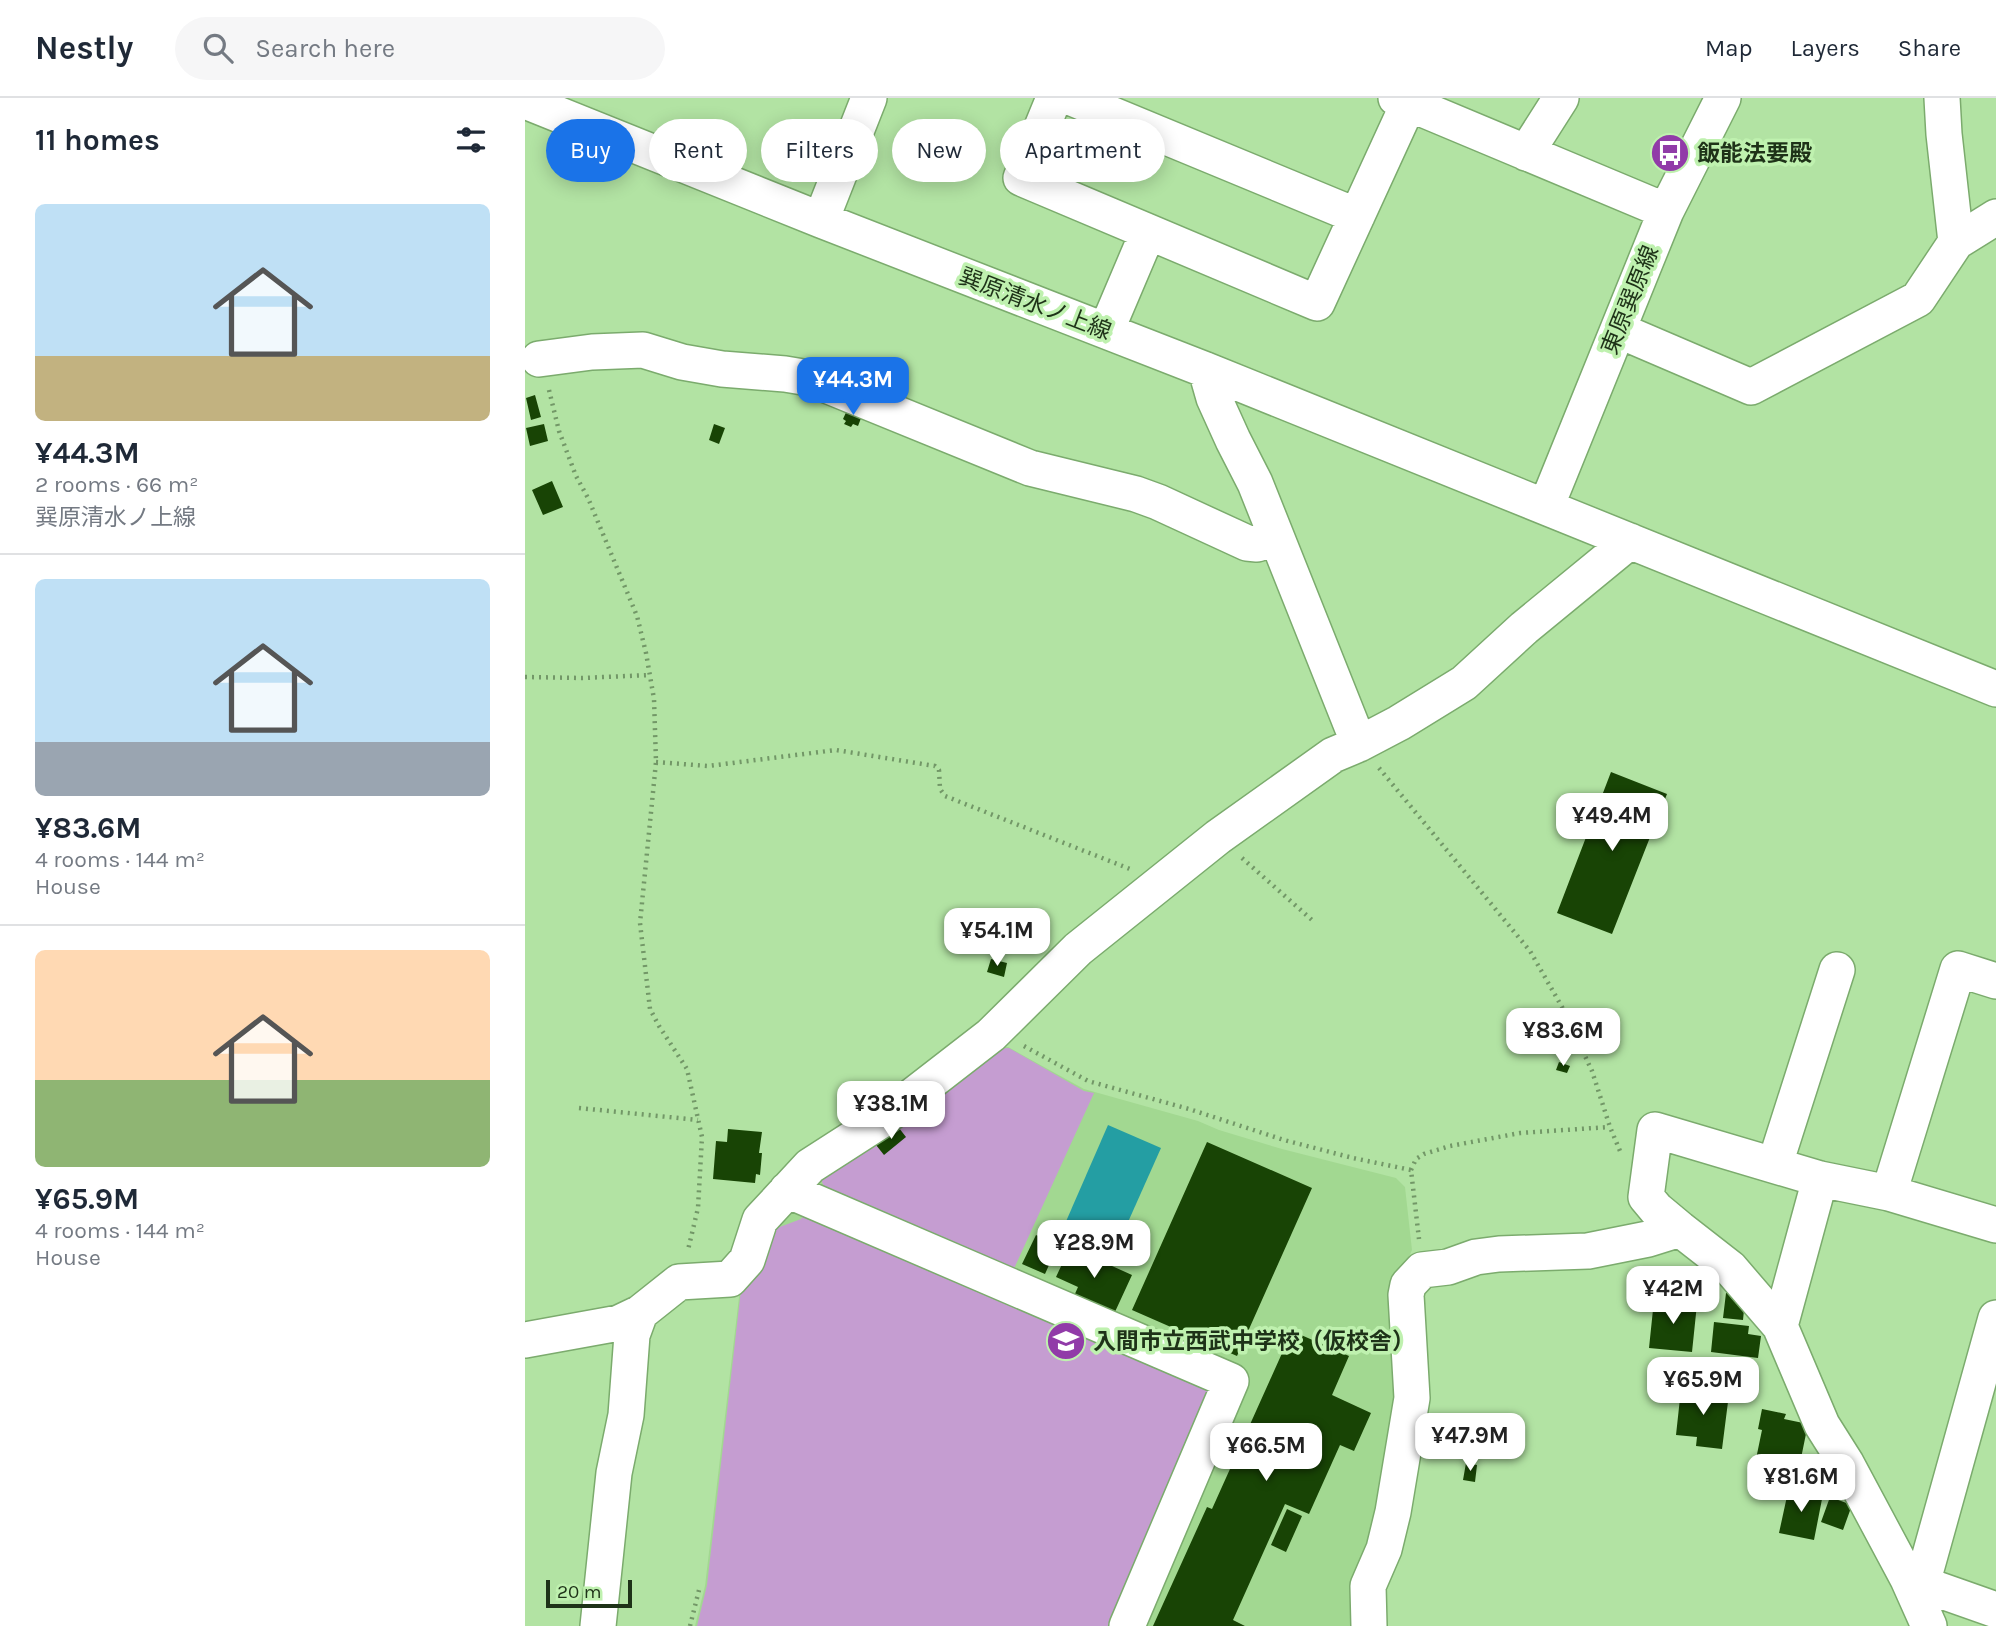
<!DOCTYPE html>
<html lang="en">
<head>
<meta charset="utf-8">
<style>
  body { margin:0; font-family:Karla,"Noto Sans JP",sans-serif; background:#f6f6f7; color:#1f2937; height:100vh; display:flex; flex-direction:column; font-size:26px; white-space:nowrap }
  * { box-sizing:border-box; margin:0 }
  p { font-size:23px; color:#747a83 }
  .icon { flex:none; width:38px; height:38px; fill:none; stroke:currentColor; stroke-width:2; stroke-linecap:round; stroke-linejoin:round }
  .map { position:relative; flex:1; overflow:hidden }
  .side { display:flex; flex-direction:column; background:#fff; width:525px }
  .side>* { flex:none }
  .guide { position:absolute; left:21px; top:21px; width:665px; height:63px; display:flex; gap:14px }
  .scale { position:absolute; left:21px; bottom:18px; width:86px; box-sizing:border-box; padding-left:7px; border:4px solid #1e3218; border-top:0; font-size:19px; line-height:24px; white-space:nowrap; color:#1e3218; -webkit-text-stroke:5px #bff1af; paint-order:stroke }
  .price { position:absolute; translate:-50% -60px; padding:0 16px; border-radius:14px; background:#fff; color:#222; font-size:23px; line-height:46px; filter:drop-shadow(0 2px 4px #0008) }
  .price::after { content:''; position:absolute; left:50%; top:42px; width:21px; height:16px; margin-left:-10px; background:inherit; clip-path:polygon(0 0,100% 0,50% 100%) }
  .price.on { background:#1a73e8; color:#fff }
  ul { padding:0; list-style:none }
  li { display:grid; align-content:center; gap:14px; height:371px; padding:0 35px }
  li+li { border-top:2px solid #e0e1e3 }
  li span { display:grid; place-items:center; height:217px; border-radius:10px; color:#555 }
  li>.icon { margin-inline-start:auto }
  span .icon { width:126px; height:126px; fill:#fffc; stroke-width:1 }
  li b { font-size:30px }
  h2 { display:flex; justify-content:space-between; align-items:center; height:84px; padding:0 35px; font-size:30px }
  .tag { padding:0 24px; border-radius:32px; background:#fff; box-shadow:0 4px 18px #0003; font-size:24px; line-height:63px }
  .tag.on { background:#1a73e8; color:#fff }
  header { display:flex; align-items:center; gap:42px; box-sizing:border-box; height:98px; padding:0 35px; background:#fff; border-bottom:2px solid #e0e1e3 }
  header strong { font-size:33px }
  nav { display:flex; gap:38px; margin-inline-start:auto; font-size:24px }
  .search { width:490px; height:63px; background:#f6f6f7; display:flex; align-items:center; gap:18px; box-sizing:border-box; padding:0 24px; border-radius:38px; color:#747a83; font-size:26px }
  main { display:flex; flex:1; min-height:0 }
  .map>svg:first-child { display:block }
</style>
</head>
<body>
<header>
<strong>Nestly</strong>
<div class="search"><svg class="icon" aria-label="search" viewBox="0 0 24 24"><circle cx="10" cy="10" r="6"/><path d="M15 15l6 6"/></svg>Search here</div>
<nav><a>Map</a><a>Layers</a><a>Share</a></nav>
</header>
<main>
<section class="side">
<h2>11 homes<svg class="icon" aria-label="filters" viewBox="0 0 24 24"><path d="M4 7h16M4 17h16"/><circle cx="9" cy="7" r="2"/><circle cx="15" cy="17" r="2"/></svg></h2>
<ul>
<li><span style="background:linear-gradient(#bfe0f5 70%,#c2b280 0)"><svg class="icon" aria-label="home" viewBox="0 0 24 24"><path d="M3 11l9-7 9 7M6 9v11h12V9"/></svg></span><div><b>¥44.3M</b><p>2 rooms · 66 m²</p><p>巽原清水ノ上線</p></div></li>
<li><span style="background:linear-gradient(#bfe0f5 75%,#9aa5b1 0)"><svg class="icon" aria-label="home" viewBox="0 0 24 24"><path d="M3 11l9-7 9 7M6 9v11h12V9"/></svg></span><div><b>¥83.6M</b><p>4 rooms · 144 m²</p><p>House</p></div></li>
<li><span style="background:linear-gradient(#ffd9b3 60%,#8fb573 0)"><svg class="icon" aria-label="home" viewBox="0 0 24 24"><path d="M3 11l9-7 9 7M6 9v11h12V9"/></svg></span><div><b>¥65.9M</b><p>4 rooms · 144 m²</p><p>House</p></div></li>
</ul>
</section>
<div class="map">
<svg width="1471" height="1528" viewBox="0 0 1471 1528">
  <rect width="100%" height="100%" fill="#b2e3a3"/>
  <path fill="#a2d891" d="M465,949H483L559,991L673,1023L694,1032L757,1051L871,1080L880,1089L887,1152L872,1185L875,1300L834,1528H170L180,1488L216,1182L242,1132L292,1073Z"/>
  <path fill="#c59dd1" d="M484,950L559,993L569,995L487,1175L302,1096L293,1074L466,951Z
    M280,1116L689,1292L588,1528H172L182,1487L217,1183L244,1133L276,1121Z"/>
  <path fill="#249ea3" d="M583,1027L636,1050L591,1151L539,1128Z"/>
  <path fill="#184405" d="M10,297L16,319L6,322L1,300Z
    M324,308L338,315L333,328L328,326L326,329L319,326L321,323L318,321Z
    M19,326L23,343L5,348L1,330Z
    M189,326L200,330L194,346L184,342Z
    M27,383L38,409L18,417L7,392Z
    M1086,674L1142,696L1087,836L1032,815Z
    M466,861L482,865L479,879L462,874Z
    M1034,964L1045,968L1042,975L1031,972Z
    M374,1030L381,1039L359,1057L351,1047Z
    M203,1031L237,1034L234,1055H237L235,1077L231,1076L230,1085L188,1081L191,1043L202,1044Z
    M682,1044L787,1090L712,1258L607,1212Z
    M511,1137L533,1147L520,1176L497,1166Z
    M545,1149L607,1177L589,1216L549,1198L553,1189L531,1179Z
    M1129,1171L1152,1173L1150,1197L1126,1195Z
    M1201,1195L1212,1196L1220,1202L1218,1222L1198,1220Z
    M1129,1202L1172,1206L1167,1254L1124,1250Z
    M1189,1224L1224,1228L1223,1236L1236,1238L1233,1260L1186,1254Z
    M767,1233L824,1258L807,1297L846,1315L829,1353L815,1347L784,1416L760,1406L708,1522L720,1528H628L682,1409L687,1411Z
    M1135,1261L1166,1263L1165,1276L1134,1273Z
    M1156,1291L1204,1296L1197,1351L1171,1348L1172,1339L1151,1337Z
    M1237,1311L1261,1316L1259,1321L1283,1326L1274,1370L1231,1361L1237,1332L1233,1331Z
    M941,1365L952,1367L950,1384L938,1382Z
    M1264,1389L1298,1396L1289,1442L1254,1435Z
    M1305,1399L1327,1407L1318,1432L1296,1424Z
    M762,1411L777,1418L761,1454L746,1447Z"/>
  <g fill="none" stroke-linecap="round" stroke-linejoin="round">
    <g stroke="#7bab6d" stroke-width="38">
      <path id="minor" d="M529,0L496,80L792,205L886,0
        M547,0L832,118
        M871,0L1141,113
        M1417,0L1419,36L1431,144
        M0,3L296,122L681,272L1471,591
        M1001,55L1036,0
        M296,122L344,0
        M1093,232L1226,289L1393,201L1431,144L1471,119
        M581,233L623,134
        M14,261L67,254L118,252L157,264L197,271L260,276L284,280L505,370L611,396L633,404L722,445L732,446L751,440
        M681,272L689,300L708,342L730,385L834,646
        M1021,409L1141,113L1198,0
        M1250,1066L1312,872
        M262,1092L706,1283L602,1528
        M1364,1095L1433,871L1471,883
        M1255,1228L1295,1081
        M0,1242L94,1225L115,1215L154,1184L205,1181L222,1162L235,1122L285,1068L355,1023L466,937L553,851L693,739L808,657L834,646L874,625L939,585L999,530L1105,443
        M1383,1481L1471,1512
        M1397,1486L1471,1220
        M73,1528L89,1375L101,1317L107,1237L115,1215
        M844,1528L843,1488L859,1451L868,1414L887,1300L881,1197L883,1187L897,1172L923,1169L951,1159L974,1156L1063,1153L1123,1141L1155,1131
        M1404,1528L1383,1481L1321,1365L1297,1327L1255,1228L1205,1170L1155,1131L1131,1111L1121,1099L1130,1032L1295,1081L1364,1095L1471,1127"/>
    </g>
    <path stroke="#729767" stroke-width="4.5" stroke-dasharray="2 5" stroke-linecap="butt" d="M24,292L34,333L51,378L63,400L112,518L121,555L129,601L131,664L115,825L125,911L134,928L162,971L177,1039L173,1110L163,1152
      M0,579L57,580L125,577
      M131,664L183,668L311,652L410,668L414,672L415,691L420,698L605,771
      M854,670L1005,853L1037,909L1067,973L1085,1029L1095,1053
      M717,760L787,822
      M499,948L563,983L664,1011L759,1042L828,1060L886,1072L894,1141
      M54,1010L173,1022
      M886,1072L891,1061L899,1056L925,1048L995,1035L1084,1029
      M165,1528L175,1488"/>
    <use href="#minor" stroke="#fff" stroke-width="35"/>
  </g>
  <defs>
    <g id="bus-disc" transform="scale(2.0125)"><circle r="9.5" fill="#913ba8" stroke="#bff1af"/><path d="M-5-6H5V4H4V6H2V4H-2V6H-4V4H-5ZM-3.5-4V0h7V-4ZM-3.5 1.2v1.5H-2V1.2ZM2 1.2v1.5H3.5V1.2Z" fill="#fff"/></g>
    <g id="school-disc" transform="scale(2.0125)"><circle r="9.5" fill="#913ba8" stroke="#bff1af"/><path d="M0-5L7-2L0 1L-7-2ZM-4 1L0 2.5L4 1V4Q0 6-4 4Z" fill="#fff"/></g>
  </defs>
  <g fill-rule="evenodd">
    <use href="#bus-disc" x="1145" y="55"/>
    <use href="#school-disc" x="541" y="1243"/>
  </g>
  <g text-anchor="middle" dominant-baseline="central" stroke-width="7" stroke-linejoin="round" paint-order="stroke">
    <g font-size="23" font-weight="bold" fill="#1e3218" stroke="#bff1af" text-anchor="start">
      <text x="1172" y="55">飯能法要殿</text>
      <text x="568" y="1243">入間市立西武中学校（仮校舎）</text>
    </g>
    <g font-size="23" fill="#1e3218" stroke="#bff1af">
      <text transform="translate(1105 202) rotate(-68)">東原巽原線</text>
      <text transform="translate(510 206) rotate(21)">巽原清水ノ上線</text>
    </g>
  </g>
</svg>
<div class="scale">20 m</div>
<b class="price on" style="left:328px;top:319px">¥44.3M</b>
<b class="price" style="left:1087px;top:755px">¥49.4M</b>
<b class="price" style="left:472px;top:870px">¥54.1M</b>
<b class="price" style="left:1038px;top:970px">¥83.6M</b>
<b class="price" style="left:366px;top:1043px">¥38.1M</b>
<b class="price" style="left:569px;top:1182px">¥28.9M</b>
<b class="price" style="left:1148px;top:1228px">¥42M</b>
<b class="price" style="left:1178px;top:1319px">¥65.9M</b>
<b class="price" style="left:945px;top:1375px">¥47.9M</b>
<b class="price" style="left:741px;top:1385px">¥66.5M</b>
<b class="price" style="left:1276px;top:1416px">¥81.6M</b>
<div class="guide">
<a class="tag on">Buy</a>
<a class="tag">Rent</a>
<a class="tag">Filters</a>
<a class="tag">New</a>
<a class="tag">Apartment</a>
</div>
</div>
</main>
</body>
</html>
